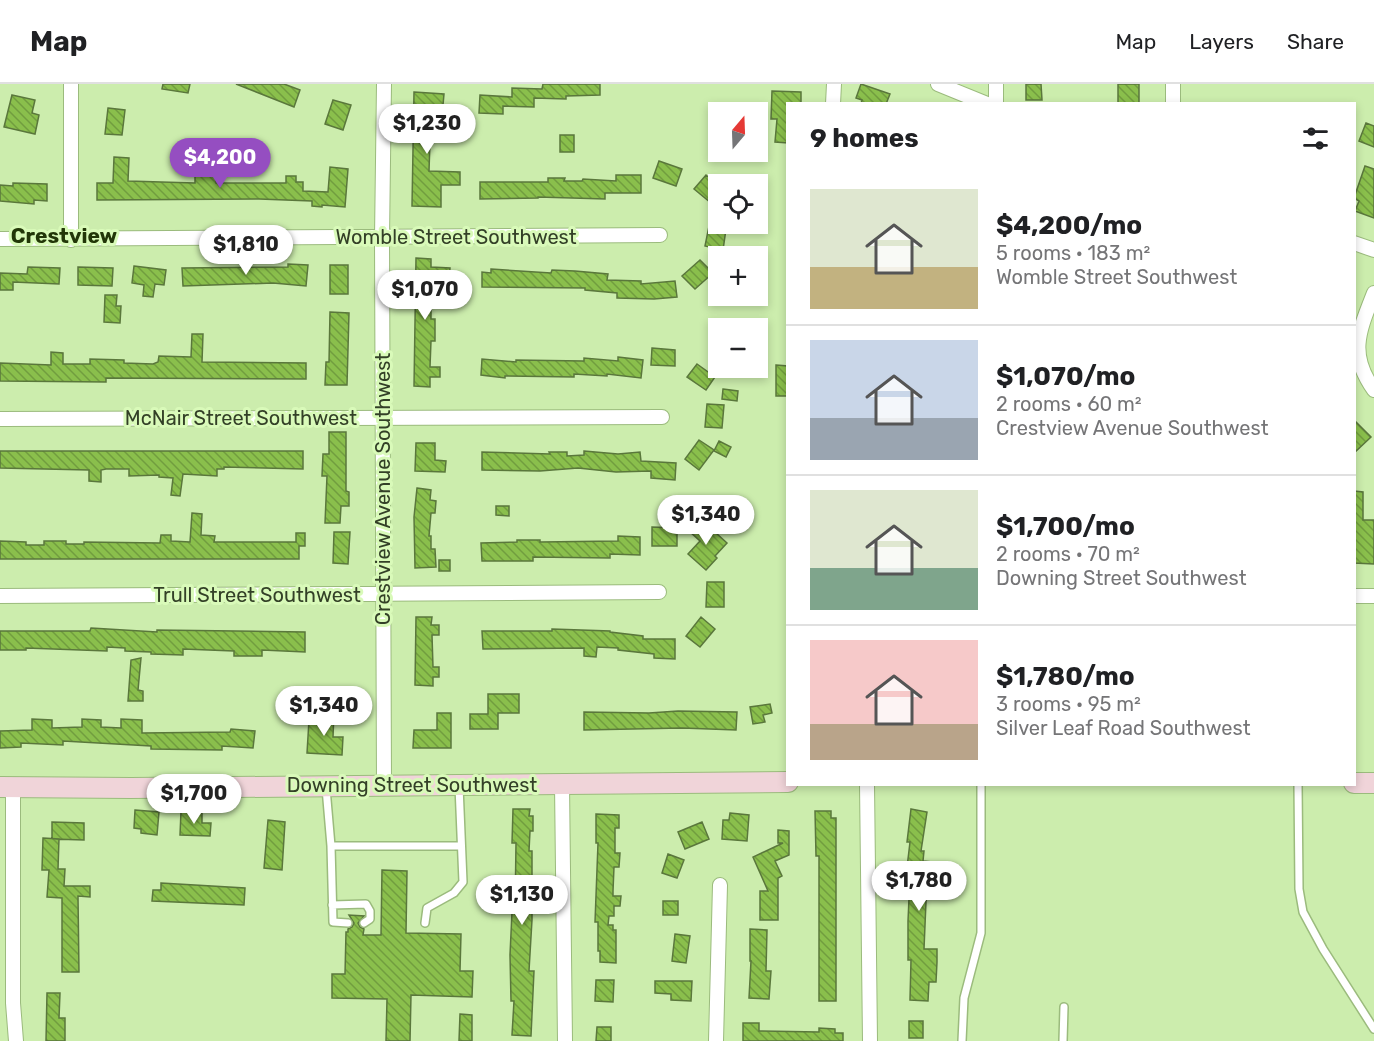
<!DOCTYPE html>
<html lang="en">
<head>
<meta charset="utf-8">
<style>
  body { margin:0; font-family:Rubik,sans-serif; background:#f6f6f6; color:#202124; height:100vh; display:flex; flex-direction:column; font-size:22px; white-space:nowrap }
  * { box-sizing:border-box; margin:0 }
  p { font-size:20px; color:#757577 }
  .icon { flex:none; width:33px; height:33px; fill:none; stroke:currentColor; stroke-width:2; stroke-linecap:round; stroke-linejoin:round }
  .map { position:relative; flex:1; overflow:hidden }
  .panel { position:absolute; left:786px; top:18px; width:570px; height:684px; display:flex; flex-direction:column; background:#fff; border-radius:0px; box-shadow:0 3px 9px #0003 }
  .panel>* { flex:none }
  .needle { width:39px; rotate:19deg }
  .controls { position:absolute; left:708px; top:18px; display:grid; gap:12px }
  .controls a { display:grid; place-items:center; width:60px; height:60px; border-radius:0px; background:#fff; box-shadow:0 3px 9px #0003; font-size:30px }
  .price { position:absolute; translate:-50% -51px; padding:0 14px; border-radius:21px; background:#fff; color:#222; font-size:20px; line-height:39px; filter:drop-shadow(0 2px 3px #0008) }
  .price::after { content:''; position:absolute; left:50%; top:36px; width:18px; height:14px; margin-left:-9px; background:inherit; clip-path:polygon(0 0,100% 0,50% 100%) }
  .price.current { background:#954ec1; color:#fff }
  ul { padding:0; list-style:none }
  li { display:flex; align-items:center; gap:18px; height:150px; padding:0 24px }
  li+li { border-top:2px solid #e0e0e0 }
  li span { display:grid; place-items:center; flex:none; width:168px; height:120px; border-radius:0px; color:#555 }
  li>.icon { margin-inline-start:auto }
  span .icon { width:72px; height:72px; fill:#fffc; stroke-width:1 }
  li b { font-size:26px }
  h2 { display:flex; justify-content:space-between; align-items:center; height:72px; padding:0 24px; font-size:26px }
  header { display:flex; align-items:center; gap:36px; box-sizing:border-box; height:84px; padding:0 30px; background:#fff; border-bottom:2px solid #e0e0e0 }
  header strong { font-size:28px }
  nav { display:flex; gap:33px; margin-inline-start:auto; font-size:21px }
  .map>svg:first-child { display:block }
</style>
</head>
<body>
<header>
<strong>Map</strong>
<nav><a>Map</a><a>Layers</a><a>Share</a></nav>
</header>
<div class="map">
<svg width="1374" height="957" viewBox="0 0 1374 957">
  <defs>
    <pattern id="building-back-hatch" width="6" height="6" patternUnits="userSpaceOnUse" patternTransform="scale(1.5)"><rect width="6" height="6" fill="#8abf4c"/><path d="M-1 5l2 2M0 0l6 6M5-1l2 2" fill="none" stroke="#719d3f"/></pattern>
  </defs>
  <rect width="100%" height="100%" fill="#ccedad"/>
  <path fill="url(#building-back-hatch)" stroke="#5a773c" stroke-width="1.5" d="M163,0H190L188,9L162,5Z
    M236,0H284L300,6L294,23Z
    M543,0H600V11L566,12V15L534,14V23L503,22V30L479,29L480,11L512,13V4L542,5Z
    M861,0L890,10L886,20H861L862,16L856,14Z
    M1026,0H1041L1042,16H1026Z
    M1118,0H1139V20H1118Z
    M772,7L801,8V20H788V59L775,58L777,35H771Z
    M414,8L444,10L443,21H438L437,28H431L429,87L460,88V101H441V123L412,122Z
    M12,11L35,16L32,29L39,31L35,50L4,43Z
    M333,16L351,21L343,46L325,40Z
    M108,24L125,26L122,51L105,50Z
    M1366,39L1374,42V63L1359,57Z
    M560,51H574V68H560Z
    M114,73L129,74L128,97L195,99V89L216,90V99H286V92H296V98H303V107L328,108L330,83L348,85L345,123L322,121V123L312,122V117L259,115L97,116V99H113Z
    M659,77L682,85L676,102L653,94Z
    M1365,82L1374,85V134L1355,127L1359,117L1354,114Z
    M616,91H641V109H605V115L538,113V114L480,115V98H548V94H565L564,97H582L583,95L616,97Z
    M706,91L718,101V111L711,119L694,105Z
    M13,99L47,100V117L34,116V120L0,117V101L13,102Z
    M709,142L726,145L723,166L705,162Z
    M416,174L431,175V183L450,184L449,194H433V212H431V235H435V257H431L430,283H440V293H430V303L414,302Z
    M700,176L713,189L695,205L682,192Z
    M288,180L308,181L306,202L273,199L183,202L182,184L288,183Z
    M330,181H348V210H330Z
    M134,182L166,186L164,201L155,200L153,213L143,212L144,201L132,199Z
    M28,183L60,184L59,200L13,198V206H0V189L27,190Z
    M78,183L113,184L112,202L78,201Z
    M491,185L551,189L552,186L575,187L608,190L607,196L641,197V200L675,197L677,213L654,215L617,214V209L585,206V204L482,203V188L491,189Z
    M105,211H117L116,222H121L120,239L104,238Z
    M330,228L349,229L347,301H325L326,278H329Z
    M192,250H203L202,278L306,279V295L106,294V298L0,297V279L51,281V268L63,269V280H90V275L124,276V279L153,280L158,278L159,272L191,273Z
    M652,264L675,266V282L651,281Z
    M618,273L643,276L641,294L607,290V292L574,290V293L505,292V294L481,291L482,275L516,278V276L584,277V274L618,277Z
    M697,280L715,293L706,306L687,293Z
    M776,281L788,282V312H776Z
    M723,305L738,307L737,317L722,315Z
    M707,320L724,321L722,344L705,343Z
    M1354,336L1371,353L1354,369Z
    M329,348H346V407L349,408V422H341L340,439H325L327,392H322L323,370H329Z
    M699,356L714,366L699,386L685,375Z
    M719,357L731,363L726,373L714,367Z
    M416,359H435V376L446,377L445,388L415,387Z
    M0,367H303V385L224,383V385H217V392L183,390L180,412L171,411L173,394L159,393V391L129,392V385H106L101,386V398L89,397V386L0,384Z
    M584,367L618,370L640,368L641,377L676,379L675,396L651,394V387L616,388L578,384L540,387L482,386V368L550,370L549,368H567V372L584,371Z
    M417,404L431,406L430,416L436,417L435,429H431L429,452H431V465H435L436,483L415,484L414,433Z
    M1354,407L1363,408V436H1374V480L1354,479Z
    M496,422H509V432L496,431Z
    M192,429L202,430L201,451L215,452L214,458H296V449H305V462H299V475H0V457L26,458V461H44V457H66V460H84V458L160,459L161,451H171V457L190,458Z
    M698,438L704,443L706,440L727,459L715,472L717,474L706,486L688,470L700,457L690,448Z
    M652,443L677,444V462H652Z
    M334,448H350L348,480L333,479Z
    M618,452L640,453V471L610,470V474L533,473V477H482L481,459L517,458V456H540V458L618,457Z
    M439,476H450V487H439Z
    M707,498H724V523H706Z
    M416,533H432L431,541H439V551H432L433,583H439V593H433V602L415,601Z
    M701,533L715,545L700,563L686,552Z
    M91,544L157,548V546L305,548V568L262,566V572H234V567L183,565V571L151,570V568L125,567V564L107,563V567L26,564V566H0V547H90Z
    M552,545L610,547V548L643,552V555H675V575L654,574V570L618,566V564L597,563L596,573L584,572V564L483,565L482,547H552Z
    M141,574L138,606L143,607V617H128L131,576Z
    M488,610H519V629H498V645H470V630H488Z
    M770,620L772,629L763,631L765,638L753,640L750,623Z
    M324,627L334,628L333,653H343L342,671L307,669L309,636L324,637Z
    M678,627L737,628L736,646L682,644L584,646V628L649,629Z
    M437,629H451V664H413L414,646H437Z
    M32,635L52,636V644L82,643V635L101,636V643L121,644V635L142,636V649L230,648L231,645L255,647L253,664L222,662V666L151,665V662L63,657V661L21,659V663L0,664V647L32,646Z
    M513,725H530L529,732H533V747H530L529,767H532V836L529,887H534L531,952L512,951L514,917H511L510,871L512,828H515L516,759H512Z
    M911,725L927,728L921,767H924L923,777L932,778L930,795L927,794L924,865H937V878L936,898H929L928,917L910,916L911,876H908V837L910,792H906L910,758H907Z
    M135,726L159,728L157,751L141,749V745L134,744Z
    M181,727L202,728V739H211L210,752L180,751Z
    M815,727H831V734H836V917H819V772H816Z
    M730,729L749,731L747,757L722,755L723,736H729Z
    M596,730L619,731V744H615V769H620L619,783H614L613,807V812H621L620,822H614V832H609L608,841H613V846H616V879L600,878V867H598V838H595L598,759H596Z
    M268,736L285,738L282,786L264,784Z
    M52,738L84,739V756L52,755Z
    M702,738L709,755L685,765L678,748Z
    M778,746L789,747V771L775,777L782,792L778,794V836H760V807H768L753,773L783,759H778Z
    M43,754L59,755L58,785H65L64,802H90V813L78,812L79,888H62V814L47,813L49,786H42Z
    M668,770L684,776L677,794L662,789Z
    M382,786L407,787L406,849L461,850L460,887H473L472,913L411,911L410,957H386L387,915L332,914V890H345L346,848H348V845L352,843L354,839L349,831L364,832L358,839L360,843L364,845L363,851H381Z
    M161,799L245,804L244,821L152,817L153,806H161Z
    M663,817H678V831H663Z
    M750,845L767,846L766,887H771L769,915L749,914L751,877H750Z
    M675,850L690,852L686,879L672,877Z
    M596,896H614L613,918L595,917Z
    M655,897H692L691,917L671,916V910L655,909Z
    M47,909H60L59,934H65V957H46Z
    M460,930L472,931V957H459Z
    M909,937H923V954H909Z
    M743,939H759V947L819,948V944L835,945V949H843V957H743Z
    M597,943H611V957H596Z"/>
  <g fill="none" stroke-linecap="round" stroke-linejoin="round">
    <g stroke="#9bbb7d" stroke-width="10">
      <path id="lane" d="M1298,700L1299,805L1303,828L1323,865L1374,945
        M326,704L331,762H461
        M331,762L333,838L348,839
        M332,821L366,820L370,827V835L364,839
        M425,839L427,824L454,809L463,798L459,702
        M962,957L964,914L981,849V700
        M1063,957L1064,923"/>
    </g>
    <g stroke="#9bbb7d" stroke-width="16">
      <path id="street" d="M384,0L382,154L384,701
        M938,0L987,20
        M1173,0V20
        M833,20L834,0
        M996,20V0
        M0,155L660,151
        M71,156V0
        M1354,159L1374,166
        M1374,209C1359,247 1348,270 1374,306
        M0,335L662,333
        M0,512L659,508
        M1354,512H1374
        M562,700L565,957
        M867,700L870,957
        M13,703V919L16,957
        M716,957L720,801"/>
    </g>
    <g stroke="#9bbb7d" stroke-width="22">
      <path id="secondary" d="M1354,699H1374
        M0,703L131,704L788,698"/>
    </g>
    <use href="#lane" stroke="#fff" stroke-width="7"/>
    <use href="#street" stroke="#fff" stroke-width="14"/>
    <use href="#secondary" stroke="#f0d4d9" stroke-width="20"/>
  </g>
  <g text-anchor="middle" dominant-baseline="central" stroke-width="6" stroke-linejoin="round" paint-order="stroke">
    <g font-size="20" fill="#334027" stroke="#d9fab9">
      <text x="456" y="153">Womble Street Southwest</text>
      <text x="241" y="334">McNair Street Southwest</text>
      <text transform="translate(383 405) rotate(-90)">Crestview Avenue Southwest</text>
      <text x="257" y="511">Trull Street Southwest</text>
      <text x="412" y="701">Downing Street Southwest</text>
    </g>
    <g font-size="21" font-weight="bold" fill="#223608" stroke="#d9fab9">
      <text x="64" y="151">Crestview</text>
    </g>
  </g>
</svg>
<div class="controls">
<a><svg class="needle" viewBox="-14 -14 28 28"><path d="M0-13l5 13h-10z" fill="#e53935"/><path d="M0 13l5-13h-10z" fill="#757577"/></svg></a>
<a><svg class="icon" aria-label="locate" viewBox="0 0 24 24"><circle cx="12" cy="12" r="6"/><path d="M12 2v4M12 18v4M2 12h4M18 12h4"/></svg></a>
<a>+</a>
<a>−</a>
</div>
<b class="price" style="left:427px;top:71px">$1,230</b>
<b class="price current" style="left:220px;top:105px">$4,200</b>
<b class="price" style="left:246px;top:192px">$1,810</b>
<b class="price" style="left:425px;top:237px">$1,070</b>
<b class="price" style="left:706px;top:462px">$1,340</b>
<b class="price" style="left:324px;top:653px">$1,340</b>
<b class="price" style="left:194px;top:741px">$1,700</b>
<b class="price" style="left:919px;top:828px">$1,780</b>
<b class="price" style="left:522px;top:842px">$1,130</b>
<section class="panel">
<h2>9 homes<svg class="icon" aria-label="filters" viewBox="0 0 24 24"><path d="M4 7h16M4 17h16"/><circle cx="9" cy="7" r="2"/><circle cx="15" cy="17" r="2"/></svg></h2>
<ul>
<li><span style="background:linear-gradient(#dfe7d0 65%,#c2b280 0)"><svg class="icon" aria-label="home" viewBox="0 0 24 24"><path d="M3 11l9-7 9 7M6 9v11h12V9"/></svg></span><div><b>$4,200/mo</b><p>5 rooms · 183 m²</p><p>Womble Street Southwest</p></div></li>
<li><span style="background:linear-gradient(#c9d6e8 65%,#9aa5b1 0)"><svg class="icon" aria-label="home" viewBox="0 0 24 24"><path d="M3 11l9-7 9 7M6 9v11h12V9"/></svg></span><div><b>$1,070/mo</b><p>2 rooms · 60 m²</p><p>Crestview Avenue Southwest</p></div></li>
<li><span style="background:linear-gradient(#dfe7d0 65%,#7fa58c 0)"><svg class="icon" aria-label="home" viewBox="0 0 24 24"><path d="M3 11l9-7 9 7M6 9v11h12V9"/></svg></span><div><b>$1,700/mo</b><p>2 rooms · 70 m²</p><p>Downing Street Southwest</p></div></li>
<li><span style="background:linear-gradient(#f6c9c9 70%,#b9a48a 0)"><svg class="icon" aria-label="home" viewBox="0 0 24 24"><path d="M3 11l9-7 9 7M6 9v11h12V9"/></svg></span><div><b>$1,780/mo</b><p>3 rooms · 95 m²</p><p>Silver Leaf Road Southwest</p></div></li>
</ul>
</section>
</div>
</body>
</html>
